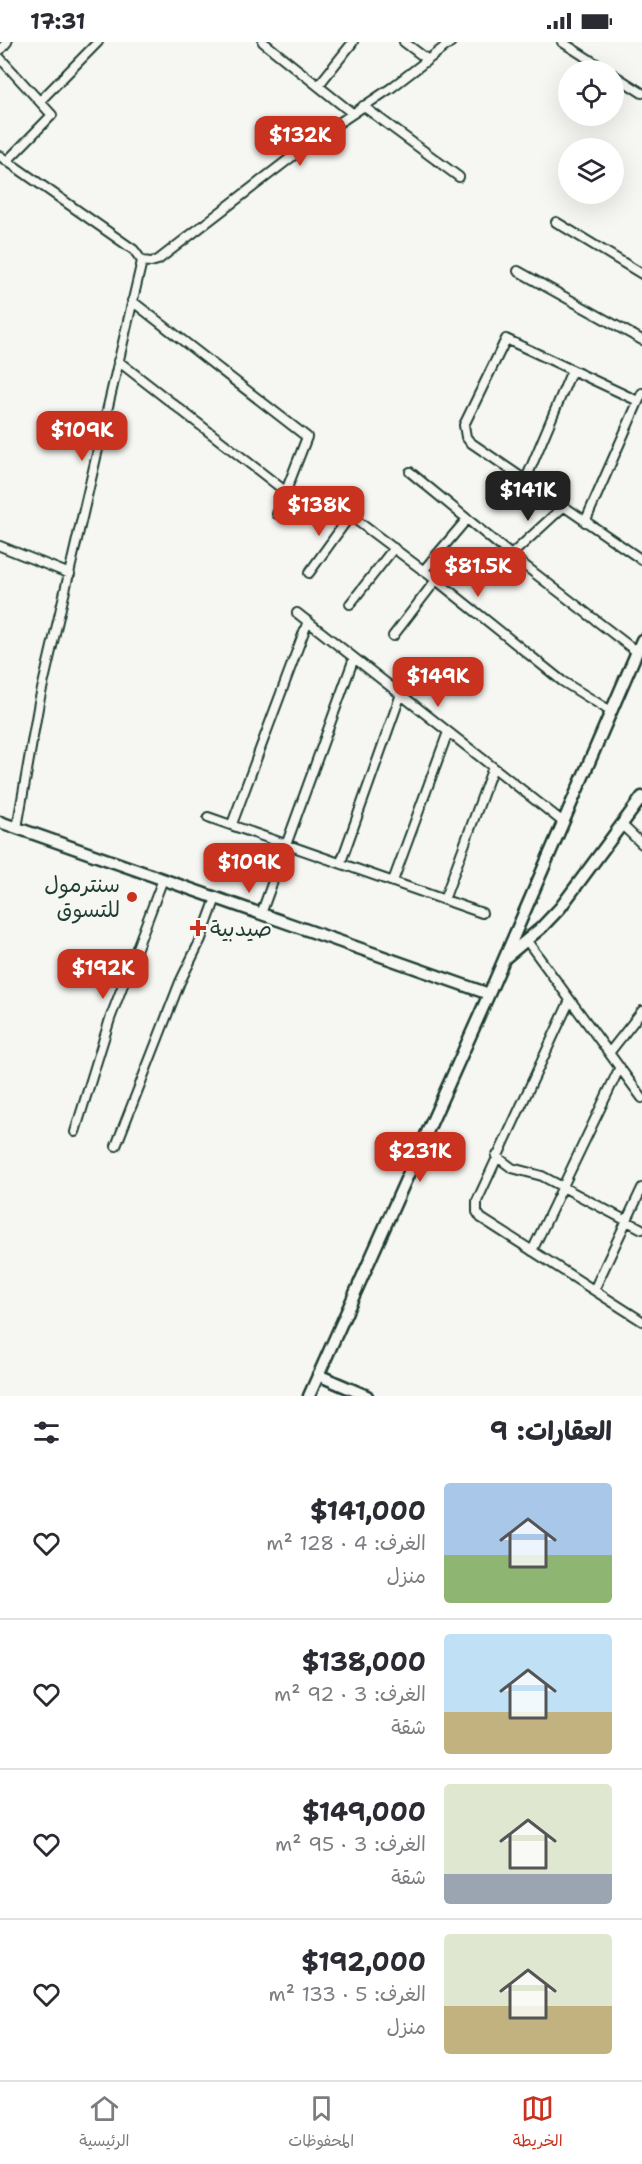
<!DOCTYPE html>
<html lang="ar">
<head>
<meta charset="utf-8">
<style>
  body { margin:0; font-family:"Shantell Sans","Playpen Sans Arabic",sans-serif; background:#f2f2f3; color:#2b2b33; direction:rtl; height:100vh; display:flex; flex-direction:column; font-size:22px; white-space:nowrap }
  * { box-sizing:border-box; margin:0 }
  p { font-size:20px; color:#7c7c81 }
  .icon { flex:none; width:33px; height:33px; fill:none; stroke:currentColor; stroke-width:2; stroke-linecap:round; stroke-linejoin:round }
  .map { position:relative; height:1354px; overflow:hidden; direction:ltr }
  .drawer { display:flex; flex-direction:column; background:#fff; flex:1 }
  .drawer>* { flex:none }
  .fabs { position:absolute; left:558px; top:18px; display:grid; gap:12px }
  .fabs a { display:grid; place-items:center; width:66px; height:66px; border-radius:50%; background:#fff; box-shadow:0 6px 24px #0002; font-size:30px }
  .price { position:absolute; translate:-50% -51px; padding:0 14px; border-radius:12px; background:#c8321e; color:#fff; font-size:20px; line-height:39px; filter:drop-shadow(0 2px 3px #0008) }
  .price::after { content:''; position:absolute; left:50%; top:36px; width:18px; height:14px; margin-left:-9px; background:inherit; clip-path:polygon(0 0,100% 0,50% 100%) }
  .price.on { background:#222; color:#fff }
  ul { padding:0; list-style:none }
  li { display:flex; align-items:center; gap:18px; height:150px; padding:0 30px }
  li+li { border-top:2px solid #e1e1e2 }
  li span { display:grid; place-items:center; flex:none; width:168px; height:120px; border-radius:6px; color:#555 }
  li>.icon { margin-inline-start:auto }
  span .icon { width:72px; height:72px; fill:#fffc; stroke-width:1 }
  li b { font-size:26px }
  h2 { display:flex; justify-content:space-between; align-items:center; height:72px; padding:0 30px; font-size:26px }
  .status { display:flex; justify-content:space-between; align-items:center; height:42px; padding:0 30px; background:#fff; direction:ltr }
  .status svg { height:16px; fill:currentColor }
  .tabs { display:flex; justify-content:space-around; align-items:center; height:84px; border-top:2px solid #e1e1e2; background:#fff; font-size:16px; color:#7c7c81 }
  .tabs a { display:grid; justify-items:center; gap:3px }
  .tabs .on { color:#c8321e }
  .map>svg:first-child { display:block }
</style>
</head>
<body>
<div class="status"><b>17:31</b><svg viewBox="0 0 49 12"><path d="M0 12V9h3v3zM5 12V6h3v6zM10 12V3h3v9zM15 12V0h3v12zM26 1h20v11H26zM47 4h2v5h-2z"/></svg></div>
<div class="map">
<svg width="642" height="1354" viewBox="0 0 642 1354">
  <rect width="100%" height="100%" fill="#f6f6f2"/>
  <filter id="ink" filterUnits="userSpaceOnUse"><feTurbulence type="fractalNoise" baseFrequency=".0167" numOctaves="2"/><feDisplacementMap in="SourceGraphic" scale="12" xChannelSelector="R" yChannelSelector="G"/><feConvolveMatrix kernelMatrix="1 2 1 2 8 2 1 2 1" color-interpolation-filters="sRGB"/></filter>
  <g filter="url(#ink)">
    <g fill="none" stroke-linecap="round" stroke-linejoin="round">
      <g stroke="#1f3d34" stroke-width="12">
        <path id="street" d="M263,0L352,71
          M404,0L428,18
          M562,0L606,28
          M0,8L7,0
          M0,16L52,73L7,119
          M614,33L642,51
          M318,44L353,0
          M40,59L98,0
          M363,64L459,135
          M0,114L134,208L142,219L39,660L17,786
          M556,180L642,232
          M142,219L151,220L158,218L315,97L391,46L451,0
          M518,229L642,298
          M132,259L307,395L277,472
          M118,319L285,449
          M638,359L506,297L464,383L466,395L470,400L642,518
          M410,430L511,513L637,610
          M526,437L572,328
          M332,460L436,538L562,639L612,670
          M585,480L642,351
          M0,504L70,532
          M511,513L563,465
          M423,529L467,477
          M309,531L350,474
          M350,562L394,506
          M297,571L563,780
          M393,594L436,538
          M208,775L482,871
          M232,782L308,579
          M622,783L642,802
          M341,820L401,652
          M393,839L448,690
          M444,858L493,725
          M261,872L354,616
          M527,899L642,1056
          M570,958L477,1159V1170L481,1176L642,1279
          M609,1011L642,969
          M75,1090L110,977L163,837
          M116,1104L180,940L201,897L216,856
          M496,1114L512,1126L542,1134L642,1187
          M532,1209L620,1025
          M594,1248L642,1146"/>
      </g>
      <g stroke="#1f3d34" stroke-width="15">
        <path id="secondary" d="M0,780L489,952
          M505,916L541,886L560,866L642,755
          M318,1333L367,1354
          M309,1354L489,952L642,598"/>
      </g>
      <use href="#street" stroke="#f6f6f2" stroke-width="8"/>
      <use href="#secondary" stroke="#f6f6f2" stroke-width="10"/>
    </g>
  </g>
  <g fill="#c8321e" stroke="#f6f6f2" stroke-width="2">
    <circle cx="132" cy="855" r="6"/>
    <path d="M195 877h6v6h6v6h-6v6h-6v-6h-6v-6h6z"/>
  </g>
  <g text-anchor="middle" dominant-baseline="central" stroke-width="5" stroke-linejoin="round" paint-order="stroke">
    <g font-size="22" fill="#1f3d34" stroke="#f6f6f2" text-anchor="end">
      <text x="120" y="842">سنترمول<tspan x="120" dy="25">للتسوق</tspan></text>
      <text x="210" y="886" text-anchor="start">صيدبية</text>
    </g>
  </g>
</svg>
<div class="fabs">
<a><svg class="icon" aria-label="locate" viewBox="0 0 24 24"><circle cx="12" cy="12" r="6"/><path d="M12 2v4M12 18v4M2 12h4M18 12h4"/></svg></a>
<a><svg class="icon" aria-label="layers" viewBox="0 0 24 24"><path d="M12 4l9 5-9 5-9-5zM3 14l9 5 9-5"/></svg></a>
</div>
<b class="price" style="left:300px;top:125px">$132K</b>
<b class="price" style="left:82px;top:420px">$109K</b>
<b class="price on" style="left:528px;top:480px">$141K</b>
<b class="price" style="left:319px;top:495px">$138K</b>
<b class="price" style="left:478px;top:556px">$81.5K</b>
<b class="price" style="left:438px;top:666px">$149K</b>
<b class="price" style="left:249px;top:852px">$109K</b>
<b class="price" style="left:103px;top:958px">$192K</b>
<b class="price" style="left:420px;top:1141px">$231K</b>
</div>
<section class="drawer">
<h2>العقارات: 9<svg class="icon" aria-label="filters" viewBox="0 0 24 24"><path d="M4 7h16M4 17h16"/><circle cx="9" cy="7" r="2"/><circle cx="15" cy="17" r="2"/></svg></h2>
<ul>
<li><span style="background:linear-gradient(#a9c7e8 60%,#8fb573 0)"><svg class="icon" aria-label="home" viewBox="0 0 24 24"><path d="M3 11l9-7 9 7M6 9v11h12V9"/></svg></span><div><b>$141,000</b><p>الغرف: 4 · 128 m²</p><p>منزل</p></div><svg class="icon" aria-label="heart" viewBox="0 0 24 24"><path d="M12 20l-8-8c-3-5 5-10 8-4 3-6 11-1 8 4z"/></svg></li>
<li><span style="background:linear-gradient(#bfe0f5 65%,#c2b280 0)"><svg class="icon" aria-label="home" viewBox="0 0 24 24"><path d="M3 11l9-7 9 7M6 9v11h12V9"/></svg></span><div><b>$138,000</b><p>الغرف: 3 · 92 m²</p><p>شقة</p></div><svg class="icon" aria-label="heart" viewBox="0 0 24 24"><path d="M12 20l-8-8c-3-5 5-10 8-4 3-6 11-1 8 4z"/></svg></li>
<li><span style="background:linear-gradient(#dfe7d0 75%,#9aa5b1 0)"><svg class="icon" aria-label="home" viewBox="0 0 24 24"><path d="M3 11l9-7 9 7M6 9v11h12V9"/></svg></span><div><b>$149,000</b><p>الغرف: 3 · 95 m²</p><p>شقة</p></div><svg class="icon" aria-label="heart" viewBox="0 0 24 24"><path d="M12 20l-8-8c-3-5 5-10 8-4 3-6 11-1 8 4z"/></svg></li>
<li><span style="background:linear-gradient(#dfe7d0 60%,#c2b280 0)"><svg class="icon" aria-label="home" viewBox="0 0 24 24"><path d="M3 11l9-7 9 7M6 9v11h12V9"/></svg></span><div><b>$192,000</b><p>الغرف: 5 · 133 m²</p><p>منزل</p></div><svg class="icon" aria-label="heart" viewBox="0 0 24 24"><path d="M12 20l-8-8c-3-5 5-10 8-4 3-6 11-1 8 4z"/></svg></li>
</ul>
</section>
<nav class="tabs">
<a class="on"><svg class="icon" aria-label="map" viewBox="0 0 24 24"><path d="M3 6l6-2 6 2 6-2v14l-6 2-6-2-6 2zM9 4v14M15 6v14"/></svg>الخريطة</a>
<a><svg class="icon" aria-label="saved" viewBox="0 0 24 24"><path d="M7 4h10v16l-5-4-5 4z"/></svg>المحفوظات</a>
<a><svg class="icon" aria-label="home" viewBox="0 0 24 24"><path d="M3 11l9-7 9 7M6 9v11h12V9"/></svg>الرئيسية</a>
</nav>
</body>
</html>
